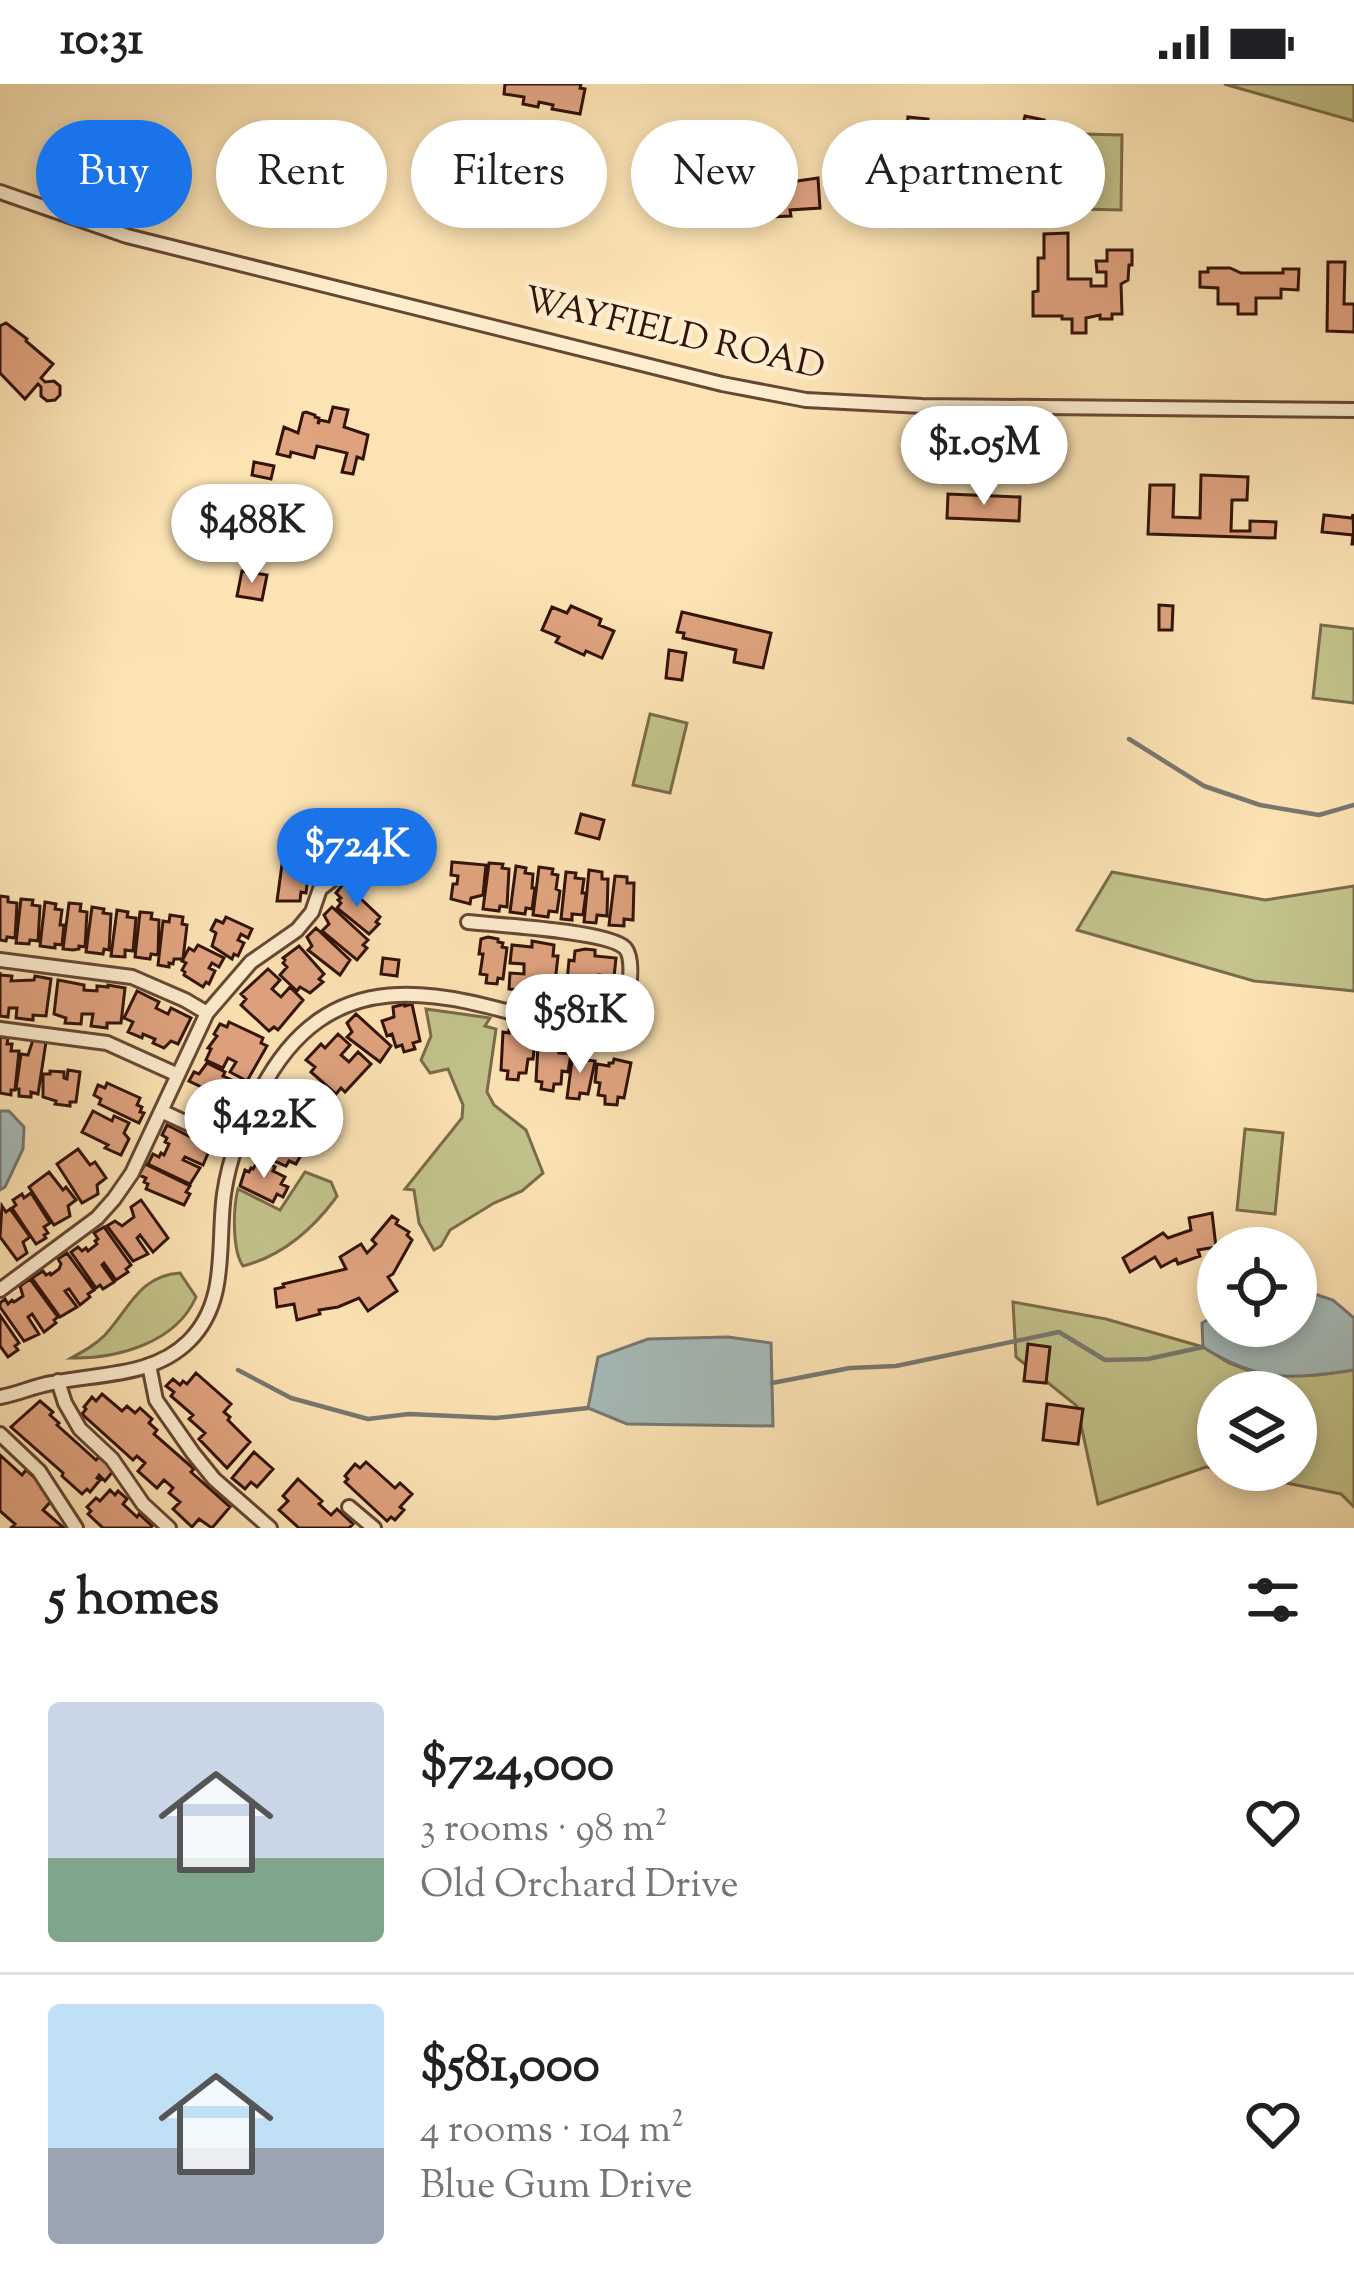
<!DOCTYPE html>
<html lang="en">
<head>
<meta charset="utf-8">
<style>
  body { margin:0; font-family:"Sorts Mill Goudy",serif; background:#f2f2f2; color:#202124; height:100vh; display:flex; flex-direction:column; font-size:45px; white-space:nowrap }
  * { box-sizing:border-box; margin:0 }
  p { font-size:39px; color:#757577 }
  .icon { flex:none; width:66px; height:66px; fill:none; stroke:currentColor; stroke-width:2; stroke-linecap:round; stroke-linejoin:round }
  .map { position:relative; height:1444px; overflow:hidden }
  .side { display:flex; flex-direction:column; background:#fff; flex:1 }
  .side>* { flex:none }
  .guide { position:absolute; left:36px; top:36px; width:1284px; height:108px; display:flex; gap:24px }
  .buttons { position:absolute; left:1197px; top:1143px; display:grid; gap:24px }
  .buttons a { display:grid; place-items:center; width:120px; height:120px; border-radius:50%; background:#fff; box-shadow:0 6px 18px #0003; font-size:60px }
  .price { position:absolute; translate:-50% -102px; padding:0 27px; border-radius:42px; background:#fff; color:#222; font-size:39px; line-height:78px; filter:drop-shadow(0 3px 6px #0008) }
  .price::after { content:''; position:absolute; left:50%; top:72px; width:36px; height:27px; margin-left:-18px; background:inherit; clip-path:polygon(0 0,100% 0,50% 100%) }
  .price.on { background:#1a73e8; color:#fff }
  ul { padding:0; list-style:none }
  li { display:flex; align-items:center; gap:36px; height:300px; padding:0 48px }
  li+li { border-top:3px solid #e0e0e0 }
  li span { display:grid; place-items:center; flex:none; width:336px; height:240px; border-radius:12px; color:#555 }
  li>.icon { margin-inline-start:auto }
  span .icon { width:144px; height:144px; fill:#fffc; stroke-width:1 }
  li b { font-size:51px }
  h2 { display:flex; justify-content:space-between; align-items:center; height:144px; padding:0 48px; font-size:51px }
  .pill { padding:0 42px; border-radius:54px; background:#fff; box-shadow:0 6px 18px #0003; font-size:42px; line-height:108px }
  .pill.on { background:#1a73e8; color:#fff }
  .status { display:flex; justify-content:space-between; align-items:center; height:84px; padding:0 60px; background:#fff; direction:ltr }
  .status svg { height:33px; fill:currentColor }
  .map>svg:first-child { display:block }
</style>
</head>
<body>
<div class="status"><b>10:31</b><svg viewBox="0 0 49 12"><path d="M0 12V9h3v3zM5 12V6h3v6zM10 12V3h3v9zM15 12V0h3v12zM26 1h20v11H26zM47 4h2v5h-2z"/></svg></div>
<div class="map">
<svg width="1354" height="1444" viewBox="0 0 1354 1444">
  <rect width="100%" height="100%" fill="#fde4b5"/>
  <filter id="stains"><feTurbulence type="fractalNoise" baseFrequency=".00167" numOctaves="4"/><feColorMatrix values="0 0 0 0 .2 0 0 0 0 .09 0 0 0 0 .02 0 0 0 .5 -.17"/></filter>
  <radialGradient id="worn" r=".72"><stop offset=".6" stop-color="#630" stop-opacity="0"/><stop offset="1" stop-color="#630" stop-opacity=".3"/></radialGradient>
  <path fill="#c3c38b" stroke="#7b6b4a" stroke-width="3" d="M1224,0H1354V37Z
    M1083,50L1122,51L1121,126L1081,125Z
    M1321,541L1354,545V619L1313,614Z
    M650,630L687,639L670,709L633,701Z
    M1112,788L1265,816L1354,802V907L1254,897L1077,846Z
    M426,925L490,934L485,942L496,945L487,1008L494,1021L526,1046L543,1089L522,1107L494,1119L450,1146L441,1162L434,1166L419,1139L414,1106L405,1105L462,1034L463,1021L448,985L430,989L421,976L431,952Z
    M1245,1045L1283,1049L1275,1130L1237,1126Z
    M305,1088L331,1098L337,1112L335,1115C311,1147 282,1172 243,1182C232,1166 233,1124 238,1105L280,1126Z
    M180,1189L196,1213C176,1259 117,1275 71,1274C84,1267 95,1261 105,1251C129,1225 140,1191 180,1189Z
    M1013,1218L1106,1235L1203,1263L1229,1279L1263,1292L1317,1291L1354,1286V1423L1341,1410L1222,1386H1296V1308H1218V1385L1206,1383L1098,1420L1077,1322L1016,1273Z"/>
  <path fill="#a5bbb9" stroke="#777872" stroke-width="3" d="M0,1027H9L24,1043L23,1065L5,1103L0,1106Z
    M1296,1204L1333,1216L1354,1234V1286C1290,1295 1260,1299 1203,1263L1202,1239L1218,1230V1242H1296Z
    M728,1253L771,1259L773,1342L627,1340L588,1324L598,1273L648,1255Z"/>
  <g fill="none" stroke-linecap="round" stroke-linejoin="round">
    <path stroke="#777872" stroke-width="4.5" d="M1129,655L1204,702L1260,721L1319,731L1354,721
      M238,1286L291,1314L368,1335L409,1330L496,1334L588,1324
      M772,1299L850,1284L896,1282L1059,1248L1105,1276L1148,1275L1203,1263"/>
  </g>
  <path fill="#e0a380" stroke="#331308" stroke-width="3" d="M505,0H581L580,4L585,5L580,30L552,25L553,21L539,18L538,23L523,20L524,13L504,10Z
    M1025,32L1044,36L1037,66L1018,62Z
    M908,33L928,35L927,52L906,50Z
    M981,63L998,64L994,97L1010,98L1007,121L994,119L993,126L977,124L978,117L936,113L939,85L955,86L959,81L976,83L979,79Z
    M818,94L820,124L790,126L791,132L770,133L769,101Z
    M765,110L767,129L733,132L732,112Z
    M1068,149V195H1091V202H1106V188H1097L1096,177H1107V166H1132V181H1129L1128,196L1121,200L1122,230H1112V235H1100V231L1086,234V249H1072V235H1062V232H1033V208L1038,207V174H1044V150Z
    M1328,178H1345L1344,220H1354V248L1327,247Z
    M1208,184H1230L1241,189H1283V185H1299L1298,206L1281,205V214H1256V230H1238V220H1218V204L1200,203V188H1208Z
    M6,239L27,255L26,257L53,280L41,294L45,298L54,297L60,302V311L55,316L47,317L41,312V303L38,300L25,315L0,289V242Z
    M333,323L348,326L344,343L368,351L363,375L357,373L353,390L342,388L347,369L317,362L314,374L291,368L290,373L277,370L284,343L298,349L303,329L306,328L315,331V333L319,334L318,340L320,336L329,338Z
    M254,378L274,382L271,395L252,391Z
    M1201,391L1248,393L1247,416H1232L1231,447H1250V437L1276,438L1275,454L1148,450L1150,401H1174L1173,433L1200,434Z
    M948,410L1020,413L1019,437L947,434Z
    M1353,430L1354,460H1352L1353,451L1322,448L1324,431L1352,434Z
    M242,487L267,491L262,516L237,512Z
    M1159,521L1173,522L1172,546H1159Z
    M571,522L601,535L599,541L614,547L602,574L586,567L584,571L556,558L559,553L542,546L552,523L567,529Z
    M682,528L771,549L763,584L734,578L736,566L683,554L684,549L677,548Z
    M669,566L686,569L682,596L666,594Z
    M581,730L604,736L599,755L576,749Z
    M284,766L299,768L298,777H304L303,786H309L306,809L301,808L300,817H277Z
    M452,778L486,781L483,811L471,814L470,820L451,815L453,800H457L458,792L451,791Z
    M489,779L503,780L502,784L509,785L507,823L500,822L499,827L483,825Z
    M516,782L526,784L525,789L533,790L532,804H535L532,825L526,824L525,830L510,828Z
    M539,783L553,785L552,790L558,791L556,805L560,807L557,828L549,827L548,833L533,831Z
    M589,786L602,788V795H608L607,832L597,831L596,839L584,838Z
    M566,788L576,789L575,794L584,795L582,809H586L583,831L572,830V836L561,835Z
    M615,792L627,793V799H634L633,836L624,835V842L609,841Z
    M344,799L380,833L376,838L379,840L369,850L337,824L341,819L338,816L341,814L336,809Z
    M0,812L8,813V818L17,819L15,854L7,853L6,857L0,856Z
    M21,815L33,816L32,821L40,822L38,857L30,856L29,860L16,859Z
    M45,818L56,820L55,825L62,826L60,841H64L62,861L55,860V864L40,862Z
    M69,819L81,820L80,827L87,828L85,863L79,862V865L73,866L63,865Z
    M92,823L104,825L103,829L111,830L109,866L104,865L103,870L86,868Z
    M332,823L368,856L363,861L367,864L357,876L322,847L329,840L324,831Z
    M117,826L128,828L127,833L136,834L133,867L125,866V873L111,872Z
    M140,828L152,829L151,835L159,836L158,871L151,870L150,875L135,873Z
    M170,831L183,833L182,840L187,841L183,875H174L173,880L169,879V883L158,881L163,837L169,838Z
    M226,833L252,845L248,854L241,850L238,856L244,859L238,872L234,870L232,875L212,862L216,849L211,846L216,836L223,839Z
    M316,844L350,876L340,891L308,866L312,862L307,853Z
    M488,853L498,855V858L503,859L502,863L507,864L503,895L498,894L497,900L486,899L487,891L480,890L483,870H479L481,855Z
    M532,857L554,861L553,872H558L554,907L547,906L546,911L519,909L520,906L509,905L510,889L524,890V880L510,879L512,861L532,863Z
    M198,861L224,874L219,883L212,879L209,884L215,887L209,900L206,898L203,903L184,891L185,888L182,886L186,879L182,877L189,864L194,867Z
    M299,862L324,890L319,895L323,898L310,909L300,903L297,907L280,891L287,883L283,879L285,876L283,874Z
    M585,865L595,866V872L616,874L614,893L599,891L598,899L612,900L610,920L570,916V909H566L569,876L574,877L575,867Z
    M383,874L399,876L397,892L381,890Z
    M268,885L280,896L272,905L281,913L290,903L303,916L278,946L274,943L269,947L241,921L246,915L241,910Z
    M0,888V891L12,892L11,897L34,896L35,892L51,895L46,932L33,931V936L16,934L17,924H9L8,933L0,932Z
    M58,896L84,901V906L97,907V902L108,903V901L125,904L121,939H107V944L91,942L93,930H82L81,940L65,939L66,934L54,930Z
    M137,907L159,918L156,924L168,930L171,924L191,934L178,960L171,957L164,964L153,959L155,955L143,950L142,954L128,948L133,938L124,934Z
    M405,920V922L412,920L420,957L413,959L415,965L404,968L402,961L396,963L392,950L387,952L382,937L394,933L393,923Z
    M356,930L391,962L380,978L347,953L352,948L347,939Z
    M229,938L263,954L261,959L267,962L247,997L230,988L236,978L228,974L223,984L206,976L211,965L208,964L217,952L214,950L220,940L227,943Z
    M509,946L521,948L520,953H525L524,958L535,959L533,975H528L526,989H519L518,996L507,995L508,987L501,986L503,948L509,949Z
    M338,950L350,961L341,971L349,978L358,968L371,980L345,1008L341,1004L336,1010L311,988L315,983L306,976L321,960L325,964Z
    M0,953L8,954L7,960H12L11,967H19L15,1006H11V1011L0,1009Z
    M33,956L46,958L38,1010L31,1008V1013L19,1012V1005H16L21,970L28,971Z
    M544,959L555,961V964H560L559,969L571,970L568,988L562,987L561,1000H554L553,1007L541,1005L542,998L536,997L538,961L544,962Z
    M573,969L587,971L586,976L595,977L588,1010L580,1009L579,1015L567,1014Z
    M614,975L631,979L624,1014L618,1013L617,1021L605,1020V1012L598,1011L600,999L595,998L597,980L609,982V979H613Z
    M207,979L225,988L223,992L243,1001L238,1012L234,1011L231,1017L189,997L194,988L199,990Z
    M68,986L80,988L76,1018H70V1022L55,1020L56,1017L43,1013V990H50V987L64,988V994L67,995Z
    M107,999L140,1014L137,1021L142,1023L140,1028L144,1029L139,1039L99,1020L101,1015L94,1011L98,1001L105,1004Z
    M290,1001L301,1007L303,1002L331,1016L328,1023L334,1025L316,1059L299,1050L304,1040L299,1037L293,1048L275,1039L283,1023L278,1020Z
    M93,1027L112,1037L114,1032L129,1039L124,1049L129,1055L121,1071L105,1064L108,1061L82,1048Z
    M167,1041L208,1062L206,1067H209L203,1081L185,1073L183,1076L200,1084L190,1100L148,1080L153,1070L159,1073L161,1069L164,1071L169,1060L165,1058L167,1054L162,1051Z
    M272,1041L288,1049L286,1053L299,1060L295,1066L302,1069L296,1080L289,1077L286,1082L254,1068L256,1064L252,1061L258,1050L268,1051Z
    M78,1065L90,1081L95,1078L106,1094L97,1101L98,1110L82,1119L57,1080Z
    M259,1075L275,1083L273,1087L285,1093L281,1100L288,1103L283,1113L277,1110L273,1118L240,1102L245,1086L249,1088L251,1084L253,1085Z
    M145,1080L190,1102L186,1108L190,1110L184,1121L146,1105L148,1100L144,1098L146,1094L139,1091Z
    M49,1088L63,1106L66,1103L76,1116L68,1122L70,1132L54,1141L29,1103Z
    M31,1109L50,1139L44,1143L48,1149L44,1151L46,1154L36,1160L12,1124L16,1121L13,1116L22,1110L24,1114Z
    M141,1116L168,1154L153,1168L140,1151L137,1154L148,1170L133,1177L107,1142L115,1137L122,1142L134,1133L131,1123Z
    M2,1122L6,1128L10,1125L30,1153L23,1158L27,1169L17,1176L0,1153Z
    M1212,1129L1216,1163L1198,1166L1200,1172L1178,1180L1176,1175L1161,1183L1155,1173L1130,1188L1123,1174L1163,1149L1168,1154L1191,1146L1189,1134Z
    M392,1132L398,1136L396,1140L409,1148L407,1151L412,1156L393,1190L388,1193L397,1207L368,1227L359,1214L338,1223L319,1226L320,1230L297,1236L294,1220L277,1223L275,1205L284,1203L283,1200L346,1185L340,1173L361,1160L367,1169L376,1160L372,1156Z
    M104,1143L131,1181L126,1185L128,1188L116,1196L104,1179L102,1181L114,1198L103,1205L100,1201L96,1204L71,1168L78,1163L82,1167L86,1164L88,1167L97,1160L95,1157L98,1155L94,1149Z
    M67,1169L94,1206L88,1210L90,1213L80,1221L69,1205L65,1207L77,1223L60,1233L32,1194L43,1187L46,1191L50,1189L51,1191L59,1185L61,1180L58,1175Z
    M30,1195L58,1233L54,1236L56,1239L44,1248L32,1230L28,1233L39,1250L24,1257L0,1223V1219L5,1215L8,1220L12,1216L14,1218L23,1212L20,1202Z
    M0,1231L19,1259L15,1262L18,1266L8,1273L0,1262Z
    M1028,1260L1050,1263L1046,1299L1024,1297Z
    M196,1289L231,1320L224,1328L230,1333L228,1336L250,1358L227,1384L199,1355L205,1349L189,1335L193,1331L171,1312L174,1308L166,1302L173,1295L180,1301L183,1297L187,1300Z
    M102,1310L122,1327L127,1322L135,1329L140,1324L152,1335L149,1339L157,1346L154,1350L194,1385L191,1388L230,1423L212,1444L199,1435L192,1443L173,1425L180,1418L169,1409L173,1404L164,1396L157,1404L138,1387L145,1379L137,1372L133,1376L82,1330L86,1325L84,1323L92,1313L96,1317Z
    M40,1317L53,1328L50,1331L59,1339L57,1341L96,1376L99,1373L114,1386L105,1397L99,1391L97,1394L100,1396L90,1408L87,1405L82,1410L62,1392L63,1389L11,1343Z
    M1047,1320L1083,1325L1078,1360L1043,1356Z
    M254,1368L273,1385L257,1403L251,1398L245,1405L232,1394Z
    M0,1371L22,1391L26,1386L45,1403L42,1405L53,1415L43,1426L64,1444H11L15,1440L0,1427Z
    M366,1378L395,1404L400,1399L412,1410L400,1423L404,1426L395,1436L391,1433L387,1437L345,1398L348,1395L345,1392L355,1380L360,1384Z
    M298,1395L322,1417L319,1420L331,1431L337,1425L353,1440L349,1444H299L279,1426L288,1417L283,1412Z
    M110,1406L115,1411L118,1407L127,1415L123,1420L137,1433L139,1430L152,1442L150,1444H103L88,1430L91,1427L87,1423L96,1414L100,1417Z"/>
  <g fill="none" stroke-linecap="round" stroke-linejoin="round">
    <g stroke="#664733" stroke-width="18">
      <path id="street" d="M0,108L127,152L722,300L806,316L922,322L1354,326
        M0,876L132,893L185,916L207,929
        M0,945L107,959L178,991
        M161,1027L234,1061
        M0,1206L97,1134L114,1115L132,1089L207,929L251,878L297,846L312,828L320,805L346,785
        M149,1281L156,1316L193,1369L214,1395L270,1444
        M58,1297L65,1319L80,1345L112,1375L143,1420L169,1444
        M0,1313C18,1310 34,1302 52,1299C99,1289 153,1293 189,1257C229,1217 217,1161 224,1110C230,1069 242,1045 260,1008C336,861 461,915 587,950L605,953L619,946C626,931 637,877 625,864C608,847 496,841 468,838
        M0,1350L39,1387L76,1444
        M349,1423L374,1444"/>
    </g>
    <use href="#street" stroke="#feedcf" stroke-width="12"/>
  </g>
  <g text-anchor="middle" dominant-baseline="central" stroke-width="9" stroke-linejoin="round" paint-order="stroke">
    <g font-size="36" fill="#331308" stroke="#feedcf">
      <text transform="translate(674 251) rotate(13)">WAYFIELD ROAD</text>
    </g>
  </g>
  <rect width="100%" height="100%" filter="url(#stains)"/>
  <rect width="100%" height="100%" fill="url(#worn)"/>
</svg>
<div class="buttons">
<a><svg class="icon" aria-label="locate" viewBox="0 0 24 24"><circle cx="12" cy="12" r="6"/><path d="M12 2v4M12 18v4M2 12h4M18 12h4"/></svg></a>
<a><svg class="icon" aria-label="layers" viewBox="0 0 24 24"><path d="M12 4l9 5-9 5-9-5zM3 14l9 5 9-5"/></svg></a>
</div>
<b class="price" style="left:984px;top:424px">$1.05M</b>
<b class="price" style="left:252px;top:502px">$488K</b>
<b class="price on" style="left:357px;top:826px">$724K</b>
<b class="price" style="left:580px;top:992px">$581K</b>
<b class="price" style="left:264px;top:1097px">$422K</b>
<div class="guide">
<a class="pill on">Buy</a>
<a class="pill">Rent</a>
<a class="pill">Filters</a>
<a class="pill">New</a>
<a class="pill">Apartment</a>
</div>
</div>
<section class="side">
<h2>5 homes<svg class="icon" aria-label="filters" viewBox="0 0 24 24"><path d="M4 7h16M4 17h16"/><circle cx="9" cy="7" r="2"/><circle cx="15" cy="17" r="2"/></svg></h2>
<ul>
<li><span style="background:linear-gradient(#c9d6e8 65%,#7fa58c 0)"><svg class="icon" aria-label="home" viewBox="0 0 24 24"><path d="M3 11l9-7 9 7M6 9v11h12V9"/></svg></span><div><b>$724,000</b><p>3 rooms · 98 m²</p><p>Old Orchard Drive</p></div><svg class="icon" aria-label="heart" viewBox="0 0 24 24"><path d="M12 20l-8-8c-3-5 5-10 8-4 3-6 11-1 8 4z"/></svg></li>
<li><span style="background:linear-gradient(#bfe0f5 60%,#9aa5b1 0)"><svg class="icon" aria-label="home" viewBox="0 0 24 24"><path d="M3 11l9-7 9 7M6 9v11h12V9"/></svg></span><div><b>$581,000</b><p>4 rooms · 104 m²</p><p>Blue Gum Drive</p></div><svg class="icon" aria-label="heart" viewBox="0 0 24 24"><path d="M12 20l-8-8c-3-5 5-10 8-4 3-6 11-1 8 4z"/></svg></li>
</ul>
</section>
</body>
</html>
